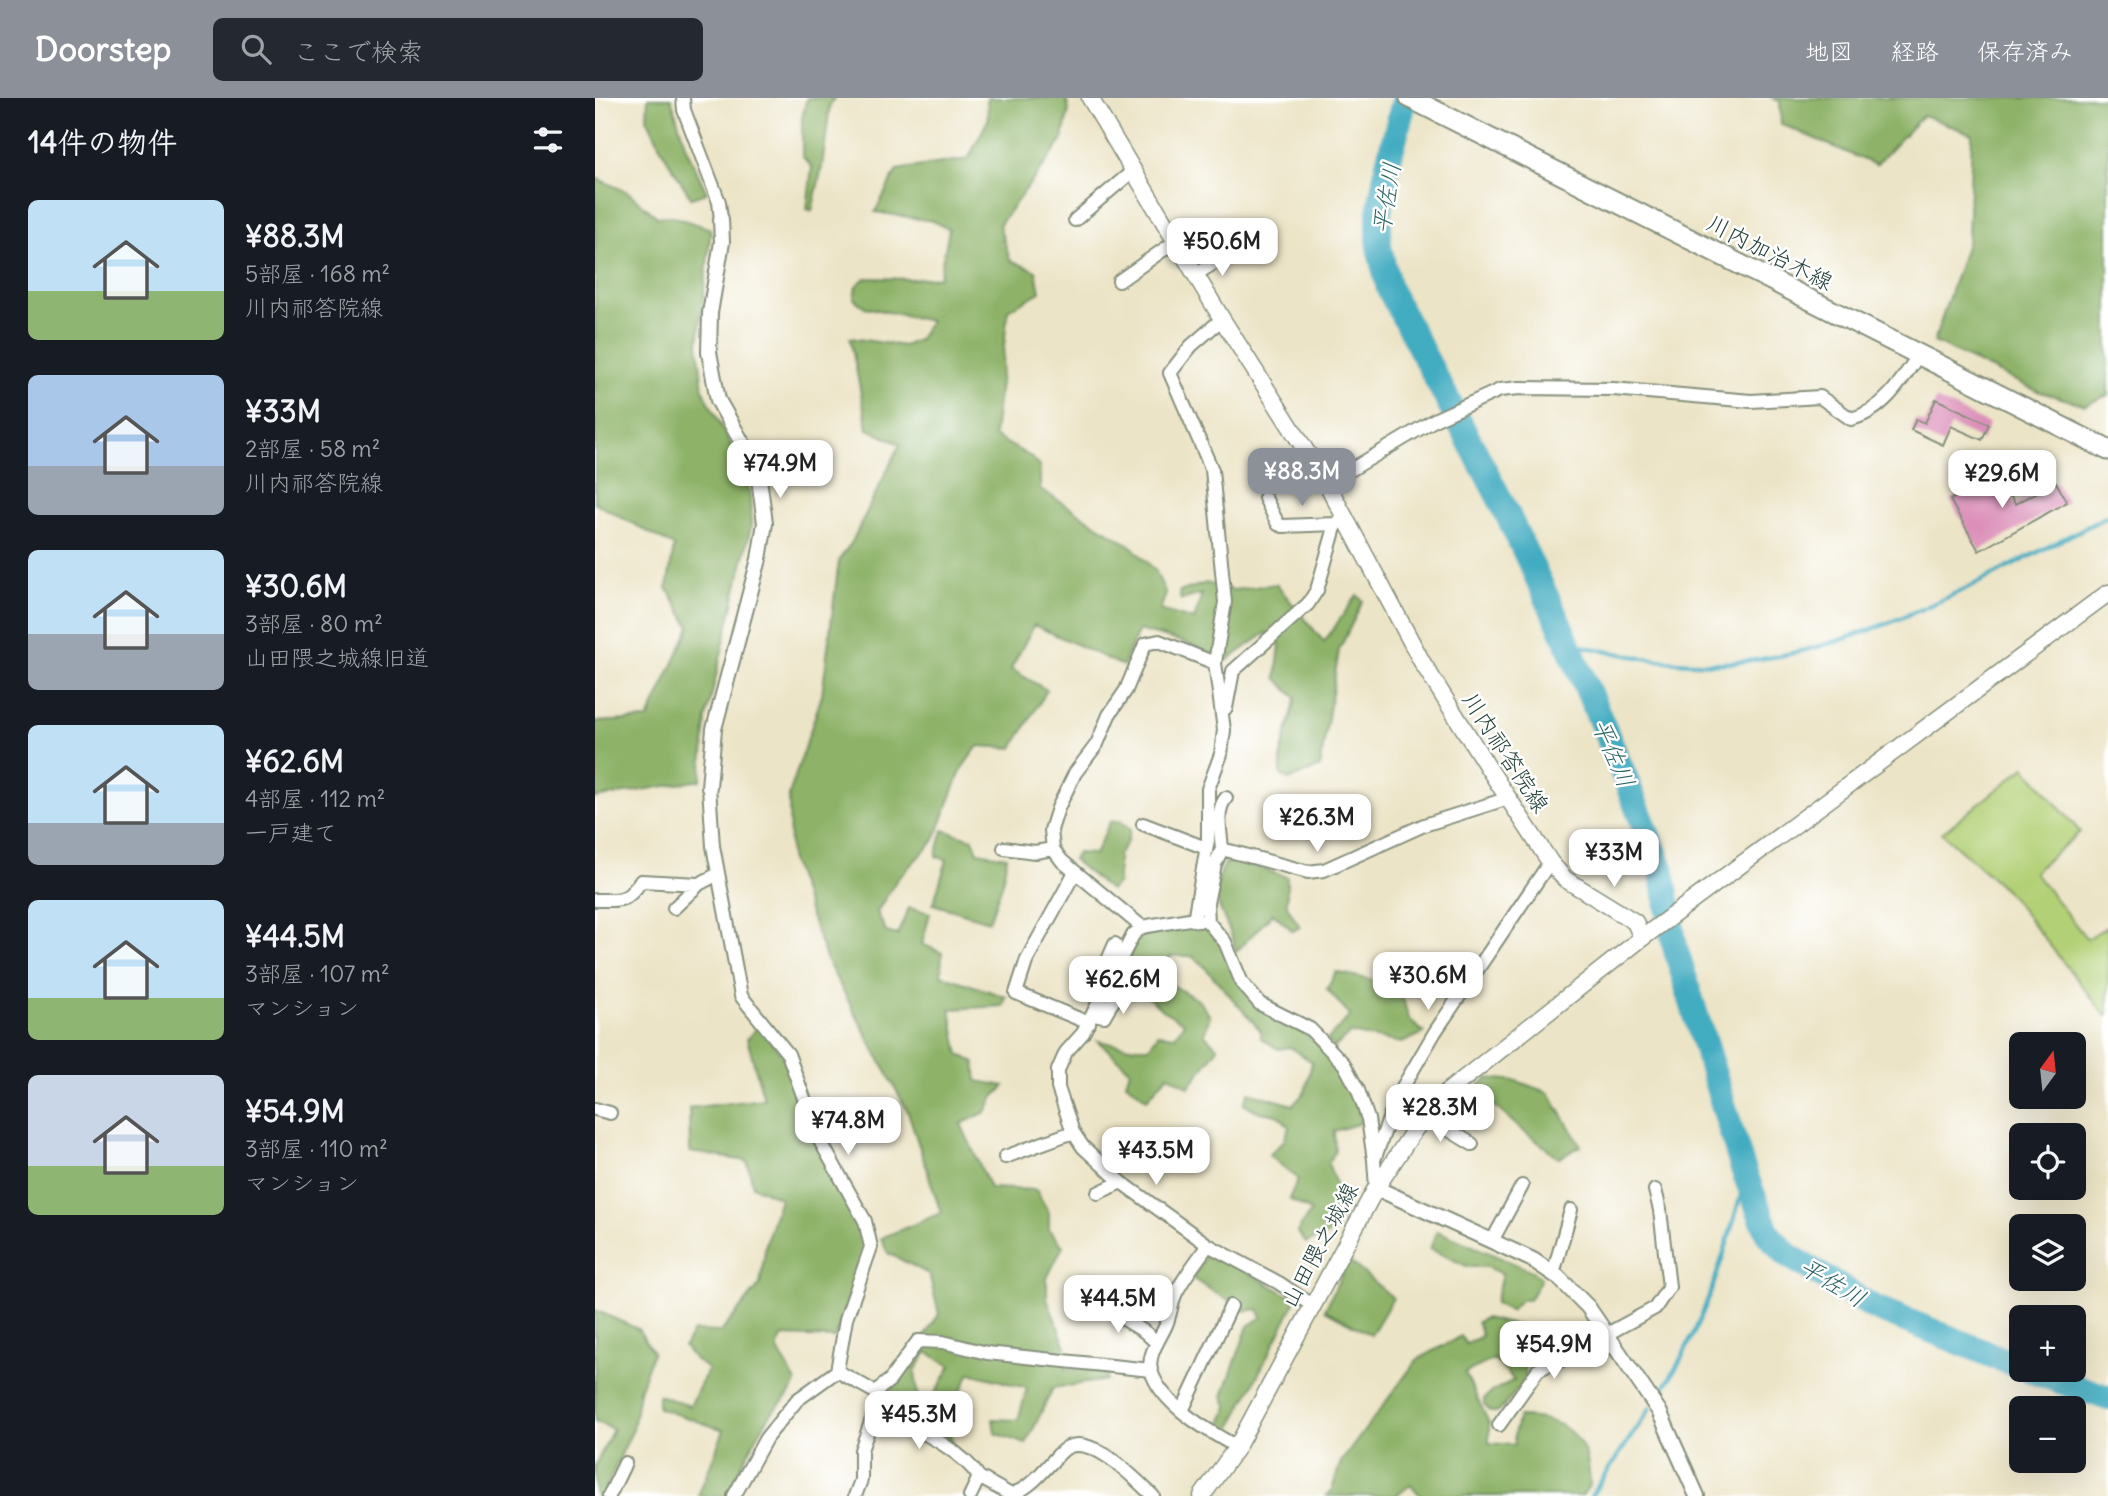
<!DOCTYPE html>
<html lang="ja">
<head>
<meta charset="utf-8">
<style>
  body { margin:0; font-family:Delius,"Klee One",sans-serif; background:#242831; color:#f1f3f6; height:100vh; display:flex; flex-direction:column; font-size:26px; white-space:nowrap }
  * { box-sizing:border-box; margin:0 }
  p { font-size:23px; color:#9ea1a6 }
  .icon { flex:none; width:38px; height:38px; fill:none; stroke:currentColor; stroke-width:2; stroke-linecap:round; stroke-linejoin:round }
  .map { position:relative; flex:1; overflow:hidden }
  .sheet { display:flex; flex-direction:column; background:#171b24; width:595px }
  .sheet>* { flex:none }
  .needle { width:46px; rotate:15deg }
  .tools { position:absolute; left:1414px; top:934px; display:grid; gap:14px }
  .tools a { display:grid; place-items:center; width:77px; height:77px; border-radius:10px; background:#171b24; box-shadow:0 7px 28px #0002; font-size:35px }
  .price { position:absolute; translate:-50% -60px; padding:0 16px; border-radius:14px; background:#fff; color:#222; font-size:23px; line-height:46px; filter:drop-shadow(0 2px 4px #0008) }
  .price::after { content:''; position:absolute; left:50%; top:42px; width:21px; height:16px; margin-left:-10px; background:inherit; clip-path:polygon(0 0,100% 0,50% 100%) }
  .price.selected { background:#8c9099; color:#fff }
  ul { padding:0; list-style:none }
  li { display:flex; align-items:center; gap:21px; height:175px; padding:0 28px }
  li span { display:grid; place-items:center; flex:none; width:196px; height:140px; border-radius:10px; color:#555 }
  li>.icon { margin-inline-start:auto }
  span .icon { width:84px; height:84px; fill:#fffc; stroke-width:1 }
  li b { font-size:30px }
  h2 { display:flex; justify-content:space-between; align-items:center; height:84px; padding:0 28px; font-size:30px }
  header { display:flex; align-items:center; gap:42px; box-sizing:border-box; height:98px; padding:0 35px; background:#8c9099; color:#fff }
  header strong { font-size:33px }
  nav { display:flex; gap:38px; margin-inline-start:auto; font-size:24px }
  .search { width:490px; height:63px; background:#242831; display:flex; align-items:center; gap:18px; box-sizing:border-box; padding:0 24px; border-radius:10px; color:#9ea1a6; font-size:26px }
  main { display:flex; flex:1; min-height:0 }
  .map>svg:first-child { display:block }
</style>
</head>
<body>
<header>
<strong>Doorstep</strong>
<div class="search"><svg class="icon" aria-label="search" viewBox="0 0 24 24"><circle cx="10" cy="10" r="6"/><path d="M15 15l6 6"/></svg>ここで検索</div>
<nav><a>地図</a><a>経路</a><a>保存済み</a></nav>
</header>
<main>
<section class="sheet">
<h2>14件の物件<svg class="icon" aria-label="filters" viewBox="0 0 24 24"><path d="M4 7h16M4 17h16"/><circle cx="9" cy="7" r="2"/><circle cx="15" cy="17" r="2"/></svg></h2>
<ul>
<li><span style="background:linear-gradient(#bfe0f5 65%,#8fb573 0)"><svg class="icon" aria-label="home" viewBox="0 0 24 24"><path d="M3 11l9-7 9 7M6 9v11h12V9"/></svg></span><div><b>¥88.3M</b><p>5部屋 · 168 m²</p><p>川内祁答院線</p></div></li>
<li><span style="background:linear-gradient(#a9c7e8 65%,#9aa5b1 0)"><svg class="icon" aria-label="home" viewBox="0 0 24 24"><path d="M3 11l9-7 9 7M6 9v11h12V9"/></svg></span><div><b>¥33M</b><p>2部屋 · 58 m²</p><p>川内祁答院線</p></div></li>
<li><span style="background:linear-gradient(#bfe0f5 60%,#9aa5b1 0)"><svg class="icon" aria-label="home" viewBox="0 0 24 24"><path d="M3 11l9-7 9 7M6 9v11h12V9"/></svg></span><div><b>¥30.6M</b><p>3部屋 · 80 m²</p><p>山田隈之城線旧道</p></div></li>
<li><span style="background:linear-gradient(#bfe0f5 70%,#9aa5b1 0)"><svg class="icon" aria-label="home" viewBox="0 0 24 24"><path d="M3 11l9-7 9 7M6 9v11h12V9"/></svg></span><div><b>¥62.6M</b><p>4部屋 · 112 m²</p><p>一戸建て</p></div></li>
<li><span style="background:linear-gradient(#bfe0f5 70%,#8fb573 0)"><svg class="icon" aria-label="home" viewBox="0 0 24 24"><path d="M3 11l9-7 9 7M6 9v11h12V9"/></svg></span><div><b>¥44.5M</b><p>3部屋 · 107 m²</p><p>マンション</p></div></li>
<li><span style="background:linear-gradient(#c9d6e8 65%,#8fb573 0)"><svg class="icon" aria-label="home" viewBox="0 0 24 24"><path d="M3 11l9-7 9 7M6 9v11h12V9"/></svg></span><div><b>¥54.9M</b><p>3部屋 · 110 m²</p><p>マンション</p></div></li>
</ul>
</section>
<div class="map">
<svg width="1513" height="1398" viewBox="0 0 1513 1398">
  <rect width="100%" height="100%" fill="#fff"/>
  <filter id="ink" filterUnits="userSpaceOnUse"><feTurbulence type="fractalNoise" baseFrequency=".0143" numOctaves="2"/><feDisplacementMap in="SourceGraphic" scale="14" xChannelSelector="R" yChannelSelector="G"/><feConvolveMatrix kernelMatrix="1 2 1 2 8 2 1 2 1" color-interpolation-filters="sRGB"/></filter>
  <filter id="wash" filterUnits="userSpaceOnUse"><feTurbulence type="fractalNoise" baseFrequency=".00686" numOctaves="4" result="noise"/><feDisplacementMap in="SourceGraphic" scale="28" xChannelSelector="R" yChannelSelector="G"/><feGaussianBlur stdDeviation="1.57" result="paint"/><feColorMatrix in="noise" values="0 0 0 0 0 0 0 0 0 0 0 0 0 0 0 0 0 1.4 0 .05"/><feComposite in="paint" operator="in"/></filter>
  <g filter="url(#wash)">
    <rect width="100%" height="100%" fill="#ece4c6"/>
    <path fill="#b2d076" stroke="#688655" stroke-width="2" d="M1430,669L1485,734L1439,774L1492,841L1513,828V917L1511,918L1411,792L1347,735Z"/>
    <path fill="#8db267" stroke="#56784e" stroke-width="2" d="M53,0H76L91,50L112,95L96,100L69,56L52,20Z
      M212,0H240L235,6L227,69L217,113L212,111L217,69L207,58V20Z
      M392,0H471L474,12L467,43L404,127L415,162L441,173L445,194L413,212L399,338L436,359L445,369V391L536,448L560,472L571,496L565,512L599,522L607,496L586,502L584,494L611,485L639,492L681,486L729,544L762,497L768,503L744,552L725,669L694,682L686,677V657L701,600L681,580L685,547L671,535L631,563L591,545L544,532L528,568L439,527L416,571L452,592L418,650L383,648L367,670L339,743L302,781L282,814L291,834L302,837L314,810L335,815L327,846L347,855L346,877L411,899L408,908L355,911L364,957L380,964L382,983L410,988L398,1000L391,1014L366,1026L395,1090L441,1092L454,1115V1132L468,1148L452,1180V1201L471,1249V1271L512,1273V1282L458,1290L431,1346L400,1335L398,1321L423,1322L432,1290L375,1275L351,1322L358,1346L323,1324L356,1268L332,1254L320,1273L323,1301L311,1315L299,1312L291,1298L344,1216L334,1176L293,1155L286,1140L346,1115L313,1014L232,863L195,759L194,697L227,597L244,462L257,444L305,346L273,331L255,240L309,248L324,241L335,223L270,209L259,201L261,188L270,180L319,181L345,179C346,162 352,147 354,131L338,123L280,114L302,72L373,61L393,22Z
      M1176,0H1513V297L1490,307L1442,293L1339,244L1373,142L1377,36L1328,17L1281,67L1186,26L1185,3Z
      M0,80L33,94L62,119L77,118L116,131L103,246L108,292L140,355L155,397L156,429L111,621L106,682L0,700V624L53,621L95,529L72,490L79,448L0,405Z
      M525,723L535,732L532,744L523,757V785L515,792L478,762L482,755L500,756L515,724Z
      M348,732L378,741L383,754L412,759L407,787L394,823L338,806L352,762L341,758Z
      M639,762L692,779V808L705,829L698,833L678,815L641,854C634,815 609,808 630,765Z
      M592,825L611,827L629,847L645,887L706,932L742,963L762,1001L766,1025L739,1033L740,1054L733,1065C740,1087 758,1115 737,1134C731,1139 719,1140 711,1145L702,1134L716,1113L694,1101L703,1081L674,1057L689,1043L694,1029C683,1014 680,1017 665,1014C660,1012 654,1008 649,1006L654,994L698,1007L710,994L717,964L695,949L683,951L666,940V933L607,866L596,858H576L560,877L603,902L615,918L609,936L623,950L594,989L573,977L552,1001L531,985L535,972L503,943L535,949H554L563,936L580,938L589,925L566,911L553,899V886L514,893L547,833Z
      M741,874L804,888L814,921L829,935L807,945L755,935L739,950L732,942L755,918L732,891Z
      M164,927L189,960L264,1123L271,1149L240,1240L188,1238L182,1250L201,1284C196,1299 182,1306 174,1319C158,1344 144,1371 132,1398H103L129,1332L63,1310V1297L95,1308L113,1271L99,1261L89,1249L98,1233L126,1234L165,1187L171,1145L185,1100L158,1088L152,1063L95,1054L94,1010L169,1001L152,941Z
      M893,980L922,983L954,995L986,1048L964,1060L926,1031L880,991Z
      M842,1133L937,1173L946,1181L934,1202H925L915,1213L900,1205L907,1176L892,1169H874L835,1151Z
      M614,1152L701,1202L634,1334L625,1327L633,1309L628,1298L653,1228L667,1219L663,1211L650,1213L598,1181Z
      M753,1162L798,1200L776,1237L730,1212Z
      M0,1212L43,1231L58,1254L44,1293L38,1331L7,1398H0V1368L18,1331L0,1323Z
      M890,1220L932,1230L941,1246L928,1267L932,1280L904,1314H896L889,1307V1301L896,1294L919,1282L899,1261L870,1275L894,1325V1345L920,1347L919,1336L924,1319C954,1319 981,1327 991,1358C994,1366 994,1377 995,1386L987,1398H826L816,1387L800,1398H731L736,1394L746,1364L822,1262L866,1238L871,1246L887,1238L882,1224Z"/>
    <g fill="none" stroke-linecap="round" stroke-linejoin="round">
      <path stroke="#42acc1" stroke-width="4.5" d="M973,545C1024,556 1076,568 1130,565C1266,556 1393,478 1513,418
        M1061,1302C1108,1234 1130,1156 1151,1078
        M996,1398L1056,1309"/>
      <path stroke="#42acc1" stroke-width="26" d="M810,0L793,65L784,115V149L794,191L908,407L967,532L1029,677L1067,773L1080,849L1147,1068L1173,1136L1191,1156L1278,1209L1426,1269
        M1434,1272L1513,1300"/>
    </g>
    <g id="blocks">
      <path fill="#dc8fb9" d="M1341,301L1394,326L1387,342L1356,328L1348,347L1316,332L1321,321L1330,325Z
        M1403,376L1420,406L1461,384L1472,404L1384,453L1355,402Z"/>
    </g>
  </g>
  <g filter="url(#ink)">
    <use href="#blocks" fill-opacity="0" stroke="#86907d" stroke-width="2"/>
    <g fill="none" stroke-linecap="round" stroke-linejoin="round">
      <g stroke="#86907d" stroke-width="16">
        <path id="minor" d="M88,0L89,12L124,104L126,121
          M480,122L539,72
          M601,176L636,155
          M524,183L581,143
          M732,386L841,321L905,292L925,290L1018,291L1156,303L1225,299L1256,321C1289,313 1307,282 1324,256
          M670,400L683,426L688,428L741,426
          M620,565L630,504L617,372L575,275L596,248L627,221
          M631,610L638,573L713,506L722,492L741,426L749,419
          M114,689L118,748L146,898L193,956L223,1039L270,1123L276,1149L251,1221L242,1273L202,1302L171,1340L139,1398
          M548,726L611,750
          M409,750L440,754L458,751
          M627,751C626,735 620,712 631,700
          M480,774L432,861L421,895L494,925
          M0,802C25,802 31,805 46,783L104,786L123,776
          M79,810L104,786
          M547,829L467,763L458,751L456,732L463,710L480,675L502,646L514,617L531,592L550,546L564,543L620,565L629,632L626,656L613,691V742L599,822
          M512,889L506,878L520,846
          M498,916L509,918C523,893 530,884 560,882
          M0,1011L15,1015
          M831,1018L877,1046
          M478,1034L463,990V972L471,954L488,935L538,837L547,829L594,821L604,823
          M410,1059L478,1034L488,1049L526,1084
          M779,1062L773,1021L763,992L749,966L715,931L665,906L647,885L630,844L613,824L612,805L620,766L627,751L713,774L729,772L829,727L914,700
          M781,1090L779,1062L802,999L840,934L955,764
          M503,1095L526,1084L613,1147
          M897,1143L927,1088
          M958,1176L976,1112
          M501,1204L550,1234L562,1245
          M1012,1236L1060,1210L1074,1189L1065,1112L1060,1092
          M242,1273L280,1294L295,1282L323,1243L348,1244L392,1255L556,1272
          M281,1310C313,1328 364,1348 384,1379
          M587,1313L636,1208
          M904,1327L943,1272L959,1264L1020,1247
          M642,1349C615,1334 565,1306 556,1272C552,1257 565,1241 571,1227C575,1218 576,1207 580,1197C588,1180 602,1163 613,1147L684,1185L718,1208
          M14,1398L30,1365
          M260,1398L266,1382V1352L281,1310V1305
          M375,1398L384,1379L416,1397C432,1391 443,1379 454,1367C460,1361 466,1352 473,1349C499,1337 541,1382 558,1398"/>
      </g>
      <g stroke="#86907d" stroke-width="18">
        <path id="tertiary" d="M114,689L119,631L164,461L170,425L163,373L123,302L114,254L115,215L127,144L126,121
          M781,1090L938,1162L963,1179L993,1209L1064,1313L1102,1398"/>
      </g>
      <g stroke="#86907d" stroke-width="19">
        <path id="secondary" d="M495,0L627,221L732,386L827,564L894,671L955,764L970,781L1040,824L1047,840
          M607,1398L642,1349L781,1090L820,1031L852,994L1047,840L1513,495"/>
      </g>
      <g stroke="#86907d" stroke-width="23">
        <path id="primary" d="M815,0L1513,352"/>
      </g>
      <use href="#minor" stroke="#fff" stroke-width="12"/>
      <use href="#tertiary" stroke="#fff" stroke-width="14"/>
      <use href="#secondary" stroke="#fff" stroke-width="16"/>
      <use href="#primary" stroke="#fff" stroke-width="19"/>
    </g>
  </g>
  <g text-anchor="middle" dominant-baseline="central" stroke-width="5" stroke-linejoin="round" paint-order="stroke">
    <g font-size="23" fill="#1f3d34" stroke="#fff">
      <text transform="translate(1175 154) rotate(27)">川内加治木線</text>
      <text transform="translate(911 654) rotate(57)">川内祁答院線</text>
      <text transform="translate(724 1147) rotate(-62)">山田隈之城線</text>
    </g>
    <g font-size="24" font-style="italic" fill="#2b6465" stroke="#fff">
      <text transform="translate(791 100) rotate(-81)">平佐川</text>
      <text transform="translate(1019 655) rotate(67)">平佐川</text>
      <text transform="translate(1238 1184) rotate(31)">平佐川</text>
    </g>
  </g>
</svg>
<div class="tools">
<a><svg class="needle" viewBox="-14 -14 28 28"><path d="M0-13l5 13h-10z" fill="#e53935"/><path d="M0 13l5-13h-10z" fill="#9ea1a6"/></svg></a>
<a><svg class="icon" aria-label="locate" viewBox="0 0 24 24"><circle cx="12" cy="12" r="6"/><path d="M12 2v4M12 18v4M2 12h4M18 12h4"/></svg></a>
<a><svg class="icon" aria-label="layers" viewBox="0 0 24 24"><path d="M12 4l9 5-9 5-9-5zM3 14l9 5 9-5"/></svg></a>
<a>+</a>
<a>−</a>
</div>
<b class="price" style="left:627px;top:180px">¥50.6M</b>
<b class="price" style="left:185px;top:402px">¥74.9M</b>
<b class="price selected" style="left:707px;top:410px">¥88.3M</b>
<b class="price" style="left:1407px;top:412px">¥29.6M</b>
<b class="price" style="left:722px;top:756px">¥26.3M</b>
<b class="price" style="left:1019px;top:791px">¥33M</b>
<b class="price" style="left:833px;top:914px">¥30.6M</b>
<b class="price" style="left:528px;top:918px">¥62.6M</b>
<b class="price" style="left:845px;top:1046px">¥28.3M</b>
<b class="price" style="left:253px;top:1059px">¥74.8M</b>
<b class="price" style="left:561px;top:1089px">¥43.5M</b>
<b class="price" style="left:523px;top:1237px">¥44.5M</b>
<b class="price" style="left:959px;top:1283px">¥54.9M</b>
<b class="price" style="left:324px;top:1353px">¥45.3M</b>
</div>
</main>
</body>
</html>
